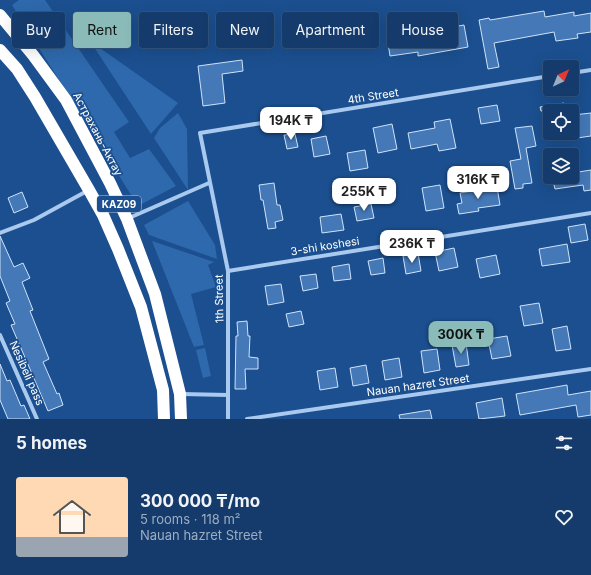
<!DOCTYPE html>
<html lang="en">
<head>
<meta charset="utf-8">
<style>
  body { margin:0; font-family:Inter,sans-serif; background:#214673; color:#f1f3f6; height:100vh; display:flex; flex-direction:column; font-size:15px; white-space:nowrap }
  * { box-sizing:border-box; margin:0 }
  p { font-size:13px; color:#9dadc1 }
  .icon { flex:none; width:22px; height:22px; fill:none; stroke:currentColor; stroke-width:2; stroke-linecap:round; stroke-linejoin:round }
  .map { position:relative; height:419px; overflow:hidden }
  .panel { display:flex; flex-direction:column; background:#143b6b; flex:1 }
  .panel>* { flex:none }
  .top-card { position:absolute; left:12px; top:12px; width:567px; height:36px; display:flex; gap:8px }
  .needle { width:26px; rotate:43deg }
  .buttons { position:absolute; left:543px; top:60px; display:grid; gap:8px }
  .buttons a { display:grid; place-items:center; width:36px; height:36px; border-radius:4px; background:#143b6b; box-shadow:0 4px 16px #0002,0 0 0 1px #33557e; font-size:20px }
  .price { position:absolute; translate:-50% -34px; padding:0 9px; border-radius:8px; background:#fff; color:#222; font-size:13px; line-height:26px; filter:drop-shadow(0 1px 2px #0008) }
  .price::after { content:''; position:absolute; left:50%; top:24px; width:12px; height:9px; margin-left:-6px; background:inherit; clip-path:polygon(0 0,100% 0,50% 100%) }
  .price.active { background:#8bbbb9; color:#111 }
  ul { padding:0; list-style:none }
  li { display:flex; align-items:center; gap:12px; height:100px; padding:0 16px }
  li span { display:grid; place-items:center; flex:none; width:112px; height:80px; border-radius:4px; color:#555 }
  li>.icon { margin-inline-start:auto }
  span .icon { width:48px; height:48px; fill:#fffc; stroke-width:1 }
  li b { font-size:17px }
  h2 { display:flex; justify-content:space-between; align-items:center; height:48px; padding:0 16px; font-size:17px }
  .pill { padding:0 14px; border-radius:4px; background:#143b6b; box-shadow:0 4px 16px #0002,0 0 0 1px #33557e; font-size:14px; line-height:36px }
  .pill.active { background:#8bbbb9; color:#111 }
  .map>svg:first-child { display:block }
</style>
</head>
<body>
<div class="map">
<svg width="591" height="419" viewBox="0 0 591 419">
  <rect width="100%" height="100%" fill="#1b4f8f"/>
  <path fill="#2e69ad" d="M19,0H45L129,122L114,132L130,158L149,149L176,186L138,206L12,5Z
    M90,41L178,103L151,134Z
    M178,113L187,129L188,190L154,138L160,128Z
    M188,201L215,245L217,259L149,235L144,225Z
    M152,241L214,262L208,265L216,287L191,294L204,345L194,347Z
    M205,348L211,376L203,378L196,350Z"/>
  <path fill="#4478b7" stroke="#cfe3fa" d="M544,11L545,17L574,12V16L591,13V32L577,34L578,38L556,41L554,32L494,43L499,67L488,69L479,20L489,18L490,20Z
    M464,25L468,47L418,56V52L390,56L387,37L408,33L409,38L443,32L442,29Z
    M242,60L243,71L222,74L225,103L203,106L198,66Z
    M564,103L565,111H541L540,107Z
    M497,105L500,121L481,124L478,108Z
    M591,113V136L577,138L573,115Z
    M450,119L456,148L439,151L437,144L411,149L408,133L435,128L434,122Z
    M392,124L397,149L378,153L373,128Z
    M532,126L536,146L526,148L532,183L523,184V188L515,189L510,161L521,159L515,128Z
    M295,134L298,147L287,149L284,135Z
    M326,136L330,154L314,157L311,139Z
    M365,150L368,168L350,171L347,153Z
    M591,170V190L584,191L583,185L555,189L552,177H572V173Z
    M274,183L277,205H280L283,220L275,222L276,228L268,229L263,200H261L259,185Z
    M440,185L444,208L426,211L422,188Z
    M497,187L500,205L478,208L479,211L459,214L457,204L462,203L460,193Z
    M22,192L28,207L14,213L8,198Z
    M371,204L374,218L357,221L354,207Z
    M341,214L344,230L322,233L320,217Z
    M585,224L588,240L571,243L568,227Z
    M0,236L14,267L23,263L30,278L22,282L33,310L30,311L49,359L43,362L57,394L59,393L63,405L48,411L11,325L15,324L6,303L10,301L0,276Z
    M567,244L570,262L542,266L539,249Z
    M454,248L458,267L439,271L435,252Z
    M418,253L421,271L406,274L403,256Z
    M496,255L500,274L480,278L476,259Z
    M383,258L385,273L371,275L368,261Z
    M349,264L351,279L334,281L332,267Z
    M316,274L318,288L303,291L300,276Z
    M281,284L284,302L268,305L265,286Z
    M539,303L543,323L524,326L520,306Z
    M301,311L304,324L289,327L286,314Z
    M247,321L248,336H250L249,357L258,358V369H245L246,389H235L236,336H238L237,322Z
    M567,326L571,349L556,351L552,329Z
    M507,336L511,356L492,359L488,339Z
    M466,343L469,365L456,367L452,345Z
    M437,349L440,370L424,373L421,351Z
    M399,358L402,377L385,380L382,361Z
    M0,364L7,381L10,380L21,406L24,405L30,419H8L0,400Z
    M366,365L369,383L353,386L350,368Z
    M335,368L338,387L320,390L317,371Z
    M567,385L568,395L591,391V415L578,417L576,405L520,415L516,394Z
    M502,398L505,416L479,419L476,403Z
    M430,410L432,419H400L399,415Z"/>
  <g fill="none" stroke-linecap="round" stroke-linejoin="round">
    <path stroke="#a9c9ee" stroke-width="4" d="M572,73L591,70
      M129,218L209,183
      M0,233L34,220L87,191
      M228,271L591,213
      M0,335L37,419
      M181,394L228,395
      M228,419V271L200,133L550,76
      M247,419L591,369"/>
    <path stroke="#fff" stroke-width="12" d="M0,15L33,55L66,100L110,183L127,219L155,294L180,394L181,419
      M0,50L17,69L35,97L89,190L103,215L118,249L141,307L163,390L164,419"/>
  </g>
  <g text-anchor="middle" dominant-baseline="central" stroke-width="3.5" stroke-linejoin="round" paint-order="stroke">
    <rect fill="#1b4f8f" stroke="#bbcadd" stroke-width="1" x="97" y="196" width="44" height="16" rx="3"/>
    <g font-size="10" font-weight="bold" fill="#fff">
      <text x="119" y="204">KAZ09</text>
    </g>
    <g font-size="11" fill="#fff" stroke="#1b4f8f">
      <text transform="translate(373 96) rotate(-9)">4th Street</text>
      <text transform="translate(98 134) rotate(62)">Астрахань-Актау</text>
      <text transform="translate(325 246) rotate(-9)">3-shi koshesi</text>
      <text transform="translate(219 299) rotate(-91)">1th Street</text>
      <text transform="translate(27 373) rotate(66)">Nesibeli pass</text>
      <text transform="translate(418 385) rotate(-8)">Nauan hazret Street</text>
    </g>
  </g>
</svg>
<div class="buttons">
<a><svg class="needle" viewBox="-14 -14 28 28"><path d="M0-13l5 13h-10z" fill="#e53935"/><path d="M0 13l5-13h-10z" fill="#9dadc1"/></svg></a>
<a><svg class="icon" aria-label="locate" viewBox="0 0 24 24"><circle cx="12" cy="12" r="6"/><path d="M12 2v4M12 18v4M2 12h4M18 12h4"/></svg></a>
<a><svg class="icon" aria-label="layers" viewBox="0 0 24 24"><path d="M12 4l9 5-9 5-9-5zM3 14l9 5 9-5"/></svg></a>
</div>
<b class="price" style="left:291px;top:141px">194K ₸</b>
<b class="price" style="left:478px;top:200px">316K ₸</b>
<b class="price" style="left:364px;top:212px">255K ₸</b>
<b class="price" style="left:412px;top:264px">236K ₸</b>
<b class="price active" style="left:461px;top:355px">300K ₸</b>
<div class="top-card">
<a class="pill">Buy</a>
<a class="pill active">Rent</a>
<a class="pill">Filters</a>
<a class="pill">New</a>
<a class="pill">Apartment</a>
<a class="pill">House</a>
</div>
</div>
<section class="panel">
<h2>5 homes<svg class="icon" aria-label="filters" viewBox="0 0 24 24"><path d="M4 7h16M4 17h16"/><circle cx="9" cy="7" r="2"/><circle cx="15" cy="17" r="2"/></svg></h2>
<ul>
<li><span style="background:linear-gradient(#ffd9b3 75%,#9aa5b1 0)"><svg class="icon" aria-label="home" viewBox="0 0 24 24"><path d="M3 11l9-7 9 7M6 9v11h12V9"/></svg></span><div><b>300 000 ₸/mo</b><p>5 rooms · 118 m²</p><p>Nauan hazret Street</p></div><svg class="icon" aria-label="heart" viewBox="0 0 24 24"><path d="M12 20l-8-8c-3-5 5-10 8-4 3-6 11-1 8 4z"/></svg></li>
</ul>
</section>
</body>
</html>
